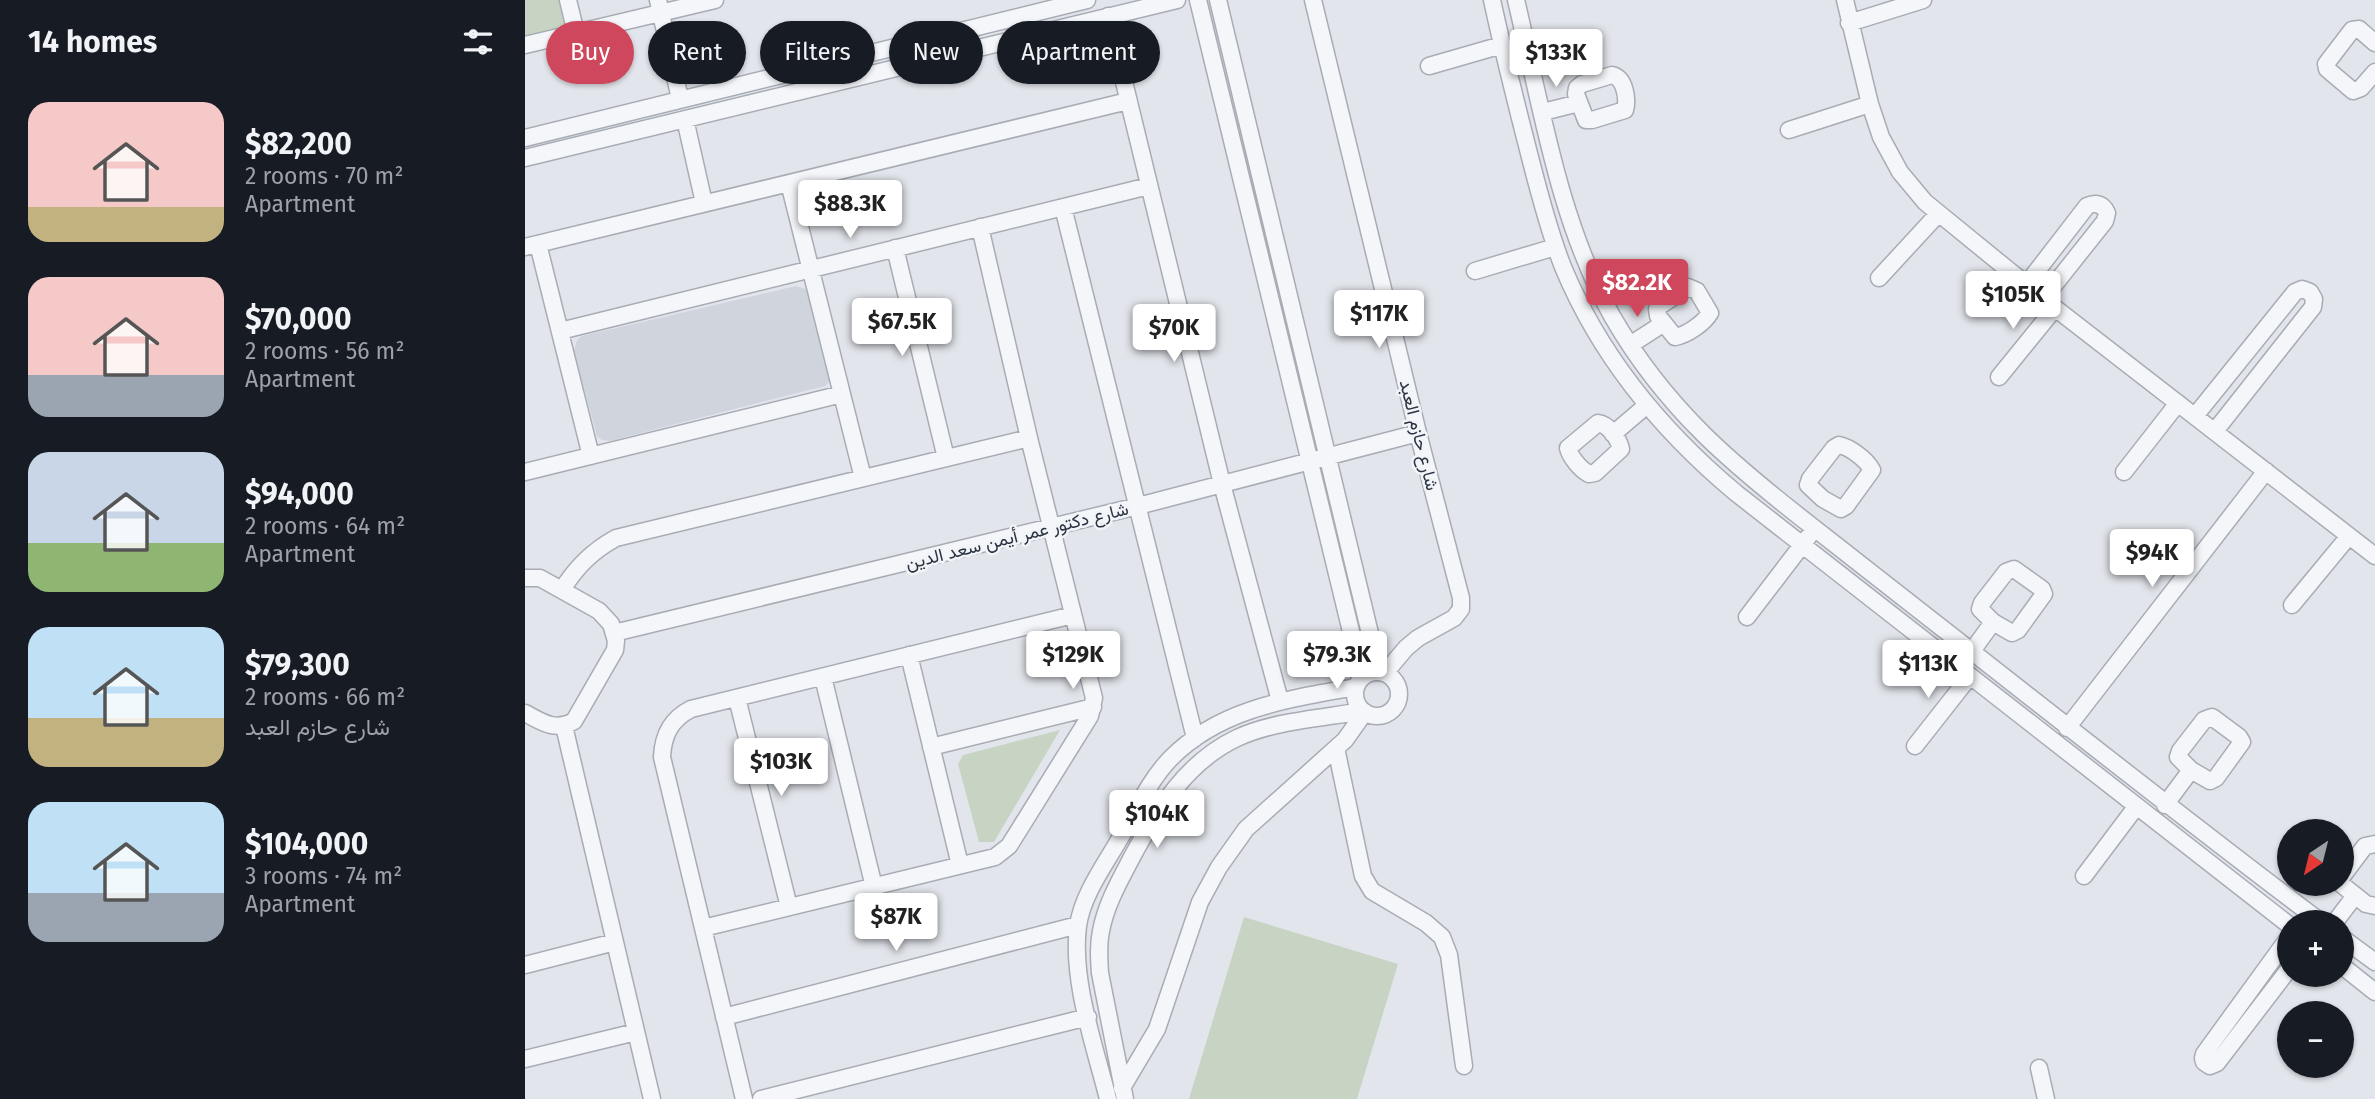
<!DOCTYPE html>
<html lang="en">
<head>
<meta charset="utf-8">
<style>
  body { margin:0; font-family:"Fira Sans",Vazirmatn,sans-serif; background:#20242c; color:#f1f3f6; height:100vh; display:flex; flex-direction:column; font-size:26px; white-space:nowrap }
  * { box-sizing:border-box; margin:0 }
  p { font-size:23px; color:#9ea1a6 }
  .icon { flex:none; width:38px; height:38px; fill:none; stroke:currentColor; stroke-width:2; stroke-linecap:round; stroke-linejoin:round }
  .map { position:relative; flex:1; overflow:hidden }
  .side { display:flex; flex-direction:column; background:#171b24; width:525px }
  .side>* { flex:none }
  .hud { position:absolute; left:21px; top:21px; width:665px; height:63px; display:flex; gap:14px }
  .needle { width:46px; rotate:215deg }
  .fabs { position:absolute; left:1752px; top:819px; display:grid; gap:14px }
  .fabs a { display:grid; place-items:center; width:77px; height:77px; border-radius:50%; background:#171b24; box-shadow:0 2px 5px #0004; font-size:35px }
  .price { position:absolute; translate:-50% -60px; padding:0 16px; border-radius:7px; background:#fff; color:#222; font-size:23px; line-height:46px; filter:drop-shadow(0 2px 4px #0008) }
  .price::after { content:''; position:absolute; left:50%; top:42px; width:21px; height:16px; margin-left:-10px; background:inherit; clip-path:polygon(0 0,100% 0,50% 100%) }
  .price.selected { background:#cf475c; color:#fff }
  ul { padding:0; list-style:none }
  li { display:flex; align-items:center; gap:21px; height:175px; padding:0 28px }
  li span { display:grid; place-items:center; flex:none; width:196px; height:140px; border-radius:21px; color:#555 }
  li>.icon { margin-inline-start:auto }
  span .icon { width:84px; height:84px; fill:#fffc; stroke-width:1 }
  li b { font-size:30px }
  h2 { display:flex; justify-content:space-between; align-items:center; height:84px; padding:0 28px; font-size:30px }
  .chip { padding:0 24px; border-radius:32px; background:#171b24; box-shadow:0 2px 5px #0004; font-size:24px; line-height:63px }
  .chip.selected { background:#cf475c; color:#fff }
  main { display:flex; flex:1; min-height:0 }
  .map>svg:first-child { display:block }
</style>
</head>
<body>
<main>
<section class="side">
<h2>14 homes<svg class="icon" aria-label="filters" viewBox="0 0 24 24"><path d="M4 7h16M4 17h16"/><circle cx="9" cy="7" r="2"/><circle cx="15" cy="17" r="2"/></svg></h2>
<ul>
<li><span style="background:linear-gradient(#f6c9c9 75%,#c2b280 0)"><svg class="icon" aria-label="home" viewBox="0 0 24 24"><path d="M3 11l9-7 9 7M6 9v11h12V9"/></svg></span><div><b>$82,200</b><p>2 rooms · 70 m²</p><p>Apartment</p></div></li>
<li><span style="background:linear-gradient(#f6c9c9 70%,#9aa5b1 0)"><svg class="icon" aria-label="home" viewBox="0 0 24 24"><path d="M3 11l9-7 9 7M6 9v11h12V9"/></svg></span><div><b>$70,000</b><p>2 rooms · 56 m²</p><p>Apartment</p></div></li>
<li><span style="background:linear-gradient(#c9d6e8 65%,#8fb573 0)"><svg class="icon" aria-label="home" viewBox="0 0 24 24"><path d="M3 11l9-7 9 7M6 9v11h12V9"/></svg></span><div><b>$94,000</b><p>2 rooms · 64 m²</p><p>Apartment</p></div></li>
<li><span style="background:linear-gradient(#bfe0f5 65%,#c2b280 0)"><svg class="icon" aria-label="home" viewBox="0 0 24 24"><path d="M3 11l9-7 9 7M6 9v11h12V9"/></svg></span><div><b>$79,300</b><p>2 rooms · 66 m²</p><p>شارع حازم العبد</p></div></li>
<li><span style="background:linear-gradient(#bfe0f5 65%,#9aa5b1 0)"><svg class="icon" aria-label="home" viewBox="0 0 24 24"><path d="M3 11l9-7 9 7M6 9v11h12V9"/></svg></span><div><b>$104,000</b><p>3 rooms · 74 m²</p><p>Apartment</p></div></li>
</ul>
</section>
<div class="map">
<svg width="1850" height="1099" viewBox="0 0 1850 1099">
  <rect width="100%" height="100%" fill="#e2e5eb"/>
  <path fill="#d0d4dd" d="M271,286L283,290L306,375L304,382L300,386L85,441L77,440L72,436L49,351L52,340L57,336Z"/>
  <path fill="#c8d4c3" d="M0,0H43L51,33L0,45Z
    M535,730L469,842H454L433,764L438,755Z
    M719,917L873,964L832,1099H664Z"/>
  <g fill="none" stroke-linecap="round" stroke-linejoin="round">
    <g stroke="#a7acb5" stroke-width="19">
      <path id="minor" d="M43,0L51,33
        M133,0L155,99
        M673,0L837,677
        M693,0L854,671
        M788,0L893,433L936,598V609L929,618L893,638L881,648L860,673
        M967,0C979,55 993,111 1007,165C1016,200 1025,234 1038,267C1075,356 1138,432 1211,493L1764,925
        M991,0C1016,105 1034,222 1087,316C1141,410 1209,466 1293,531C1333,562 1373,594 1413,625C1541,725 1667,825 1796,922
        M1320,0L1345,104L1356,137L1375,172L1400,202L1530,308L1850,556
        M583,16L697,484L755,701
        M1324,23L1398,0
        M1850,43L1834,29L1827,30L1801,64L1802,69L1828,91L1836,88L1850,72
        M0,45L190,0
        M904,66L977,45
        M1087,75C1100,78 1103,99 1100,110L1067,120H1061L1051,94L1052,88L1057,84Z
        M1018,112L1054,103
        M160,119L179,203
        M1264,130L1345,104
        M0,138L562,0
        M0,158L652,0
        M264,183L338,478
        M538,207L670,738
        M13,244L66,456
        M0,247L603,101
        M370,248L421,458
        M950,271L1030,247
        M1354,278L1413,214
        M1501,285L1562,206C1571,202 1578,204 1582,213L1580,221L1518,299
        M1163,287L1172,291L1185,313C1179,323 1162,335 1150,337L1133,316L1132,309L1136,305Z
        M35,331L624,186
        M1105,345L1139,323
        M1474,377L1530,308
        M1670,416L1770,292L1777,289L1785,292L1789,299L1788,307L1690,431
        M1073,423C1083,424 1094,439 1096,449L1070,473L1064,474C1056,470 1045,457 1043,448Z
        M1088,434L1122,405
        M1314,445C1325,447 1342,460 1347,470L1321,506L1316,509L1298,499L1283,485L1285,479L1309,448Z
        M0,472L317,394
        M1599,472L1653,403
        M1489,569L1517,589L1519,594L1493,630L1487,633L1468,622L1455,609L1457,603L1481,572Z
        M0,578H15L74,611L86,624L91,641L90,650L49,721C30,732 17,722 0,713
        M37,590C51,567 67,551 91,538L504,438
        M1767,605L1824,536
        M1222,617L1284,536
        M89,633L613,506L893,433
        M1447,651L1468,622
        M384,655L435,865
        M830 694a22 22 0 1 1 44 0a22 22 0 1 1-44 0Z
        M298,677L349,887
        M212,698L264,907
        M1687,717L1714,737L1717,742L1691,778L1685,781L1666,770L1653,757L1655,751L1679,720Z
        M39,726L127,1099
        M1542,728L1741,471
        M1390,746L1445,676
        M406,747L568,707
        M811,748L838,876L847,891L901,923L917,937L924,955L939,1066
        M1640,805L1666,770
        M1559,876L1611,807
        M1816,878L1840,846L1850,844
        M1816,884L1841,904L1850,906
        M1810,922L1829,897
        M178,928L470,857L484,846L565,716L569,698L504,438L455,227
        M1764,937L1679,1054L1678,1058L1679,1062L1685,1066L1692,1063L1764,969
        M1816,937L1850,962
        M0,965L90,942
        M1816,965L1850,992
        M199,1017L553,925
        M0,1059L111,1032
        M1514,1068L1521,1099
        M597,1088L632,1029L675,902L694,867L721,829L820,740L840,712
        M219,1099L137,757C138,735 146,719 166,709L548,615
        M236,1099L563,1017
        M583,1099C570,1047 546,980 553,926C557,896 579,866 594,840C610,813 623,782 645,759C695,708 764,699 831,687
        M600,1099L575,973C574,959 573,945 576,931C581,904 595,880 607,857C633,809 661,762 712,738C748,721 798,718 838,711"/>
    </g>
    <use href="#minor" stroke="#f5f6f9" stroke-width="16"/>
  </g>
  <g text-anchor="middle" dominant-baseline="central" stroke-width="5" stroke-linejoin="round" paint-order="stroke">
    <g font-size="18" fill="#2a3343" stroke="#f2f4f8">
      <text transform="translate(894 435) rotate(76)">شارع حازم العبد</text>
      <text transform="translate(492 536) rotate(-14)">شارع دكتور عمر أيمن سعد الدين</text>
    </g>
  </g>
</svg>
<div class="fabs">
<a><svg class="needle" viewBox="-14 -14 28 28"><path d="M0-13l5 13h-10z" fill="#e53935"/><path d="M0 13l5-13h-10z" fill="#9ea1a6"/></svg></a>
<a>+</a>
<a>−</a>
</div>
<b class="price" style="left:1031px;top:89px">$133K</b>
<b class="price" style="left:325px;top:240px">$88.3K</b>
<b class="price selected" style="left:1112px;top:319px">$82.2K</b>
<b class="price" style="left:1488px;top:331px">$105K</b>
<b class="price" style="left:854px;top:350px">$117K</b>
<b class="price" style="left:377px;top:358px">$67.5K</b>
<b class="price" style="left:649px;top:364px">$70K</b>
<b class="price" style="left:1627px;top:589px">$94K</b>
<b class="price" style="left:548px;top:691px">$129K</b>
<b class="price" style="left:812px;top:691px">$79.3K</b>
<b class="price" style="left:1403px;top:700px">$113K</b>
<b class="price" style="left:256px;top:798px">$103K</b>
<b class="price" style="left:632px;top:850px">$104K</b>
<b class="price" style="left:371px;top:953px">$87K</b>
<div class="hud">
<a class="chip selected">Buy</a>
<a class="chip">Rent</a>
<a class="chip">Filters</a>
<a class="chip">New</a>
<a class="chip">Apartment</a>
</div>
</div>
</main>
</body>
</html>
